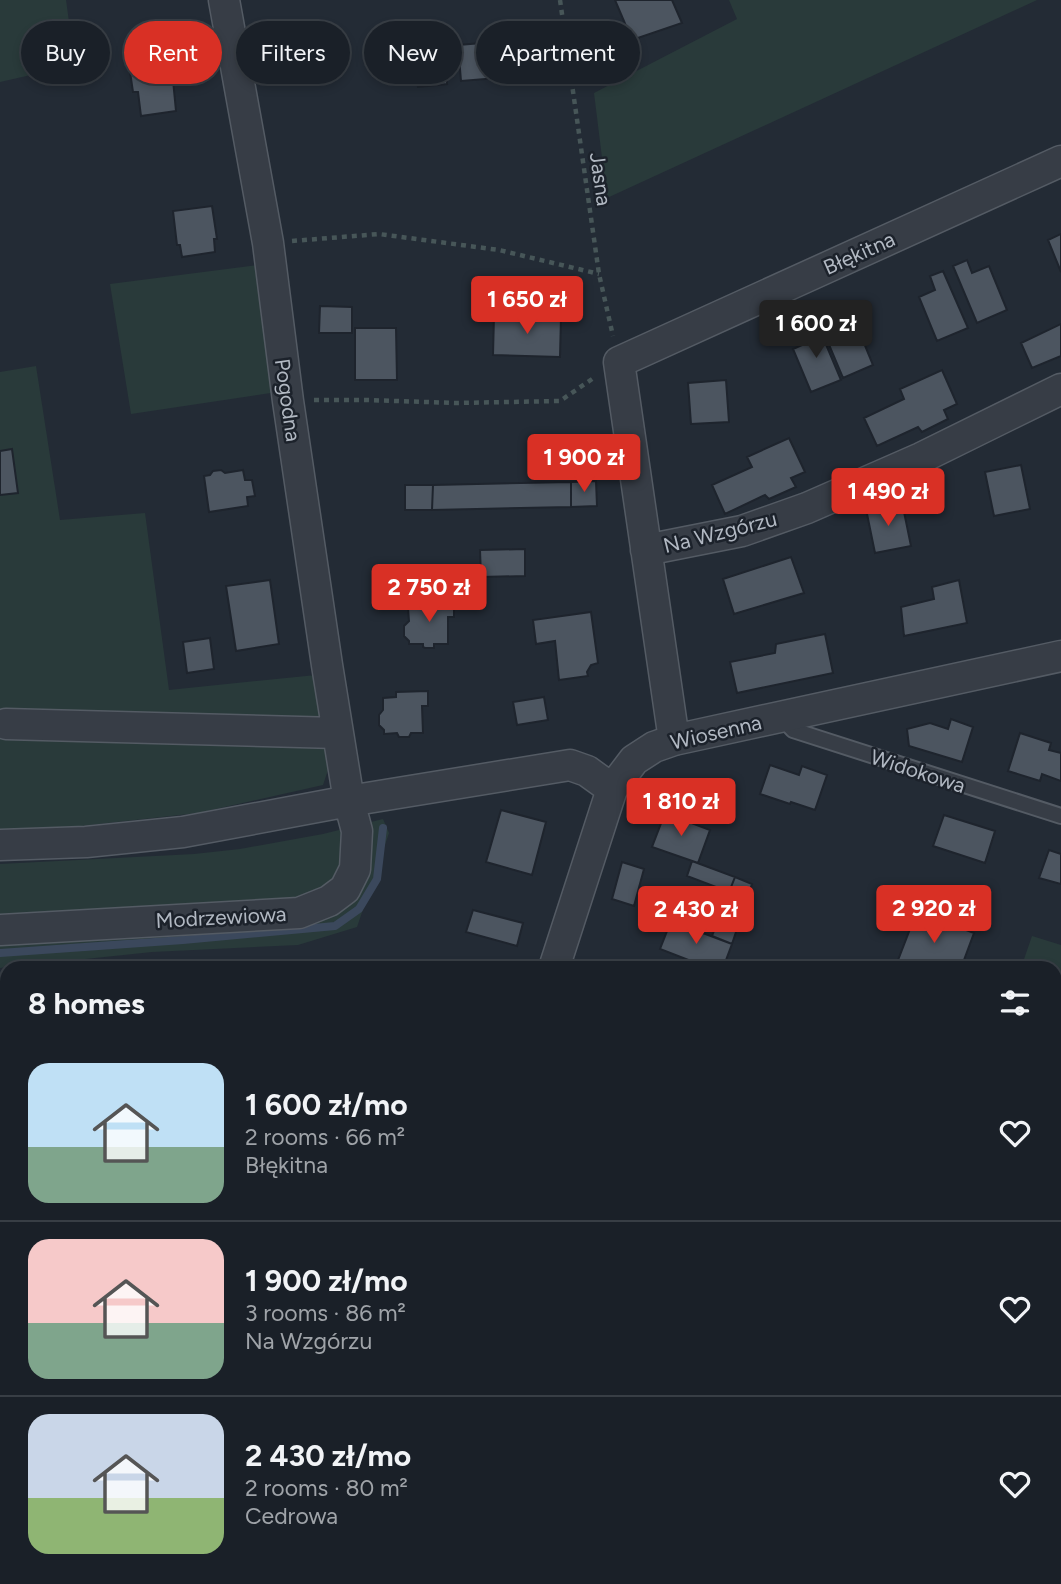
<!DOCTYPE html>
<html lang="en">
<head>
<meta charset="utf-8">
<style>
  body { margin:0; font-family:Figtree,sans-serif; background:#232830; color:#f1f3f6; height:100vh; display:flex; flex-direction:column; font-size:26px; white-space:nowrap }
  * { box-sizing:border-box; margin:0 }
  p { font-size:23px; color:#9fa3a8 }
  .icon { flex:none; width:38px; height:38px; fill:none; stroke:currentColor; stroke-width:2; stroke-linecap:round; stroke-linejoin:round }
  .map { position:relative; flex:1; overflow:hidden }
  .side { position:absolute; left:0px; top:961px; width:1062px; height:625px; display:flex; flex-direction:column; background:#1a2028; border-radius:21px 21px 0 0; box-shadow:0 4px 10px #0003,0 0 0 2px #383e45 }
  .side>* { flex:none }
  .hud { position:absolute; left:21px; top:21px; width:700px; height:63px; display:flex; gap:14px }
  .price { position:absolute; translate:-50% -60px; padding:0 16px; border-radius:7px; background:#d93025; color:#fff; font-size:23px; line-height:46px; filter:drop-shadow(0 2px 4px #0008) }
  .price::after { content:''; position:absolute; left:50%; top:42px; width:21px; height:16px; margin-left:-10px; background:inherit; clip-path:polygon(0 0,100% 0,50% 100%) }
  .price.current { background:#222; color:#fff }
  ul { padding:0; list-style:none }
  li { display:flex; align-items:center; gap:21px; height:175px; padding:0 28px }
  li+li { border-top:2px solid #383e45 }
  li span { display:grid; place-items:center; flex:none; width:196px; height:140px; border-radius:21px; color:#555 }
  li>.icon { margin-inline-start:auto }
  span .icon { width:84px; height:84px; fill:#fffc; stroke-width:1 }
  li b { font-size:30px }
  h2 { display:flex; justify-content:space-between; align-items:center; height:84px; padding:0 28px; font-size:30px }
  .pill { padding:0 24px; border-radius:32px; background:#1a2028; box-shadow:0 4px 10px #0003,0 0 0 2px #383e45; font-size:24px; line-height:63px }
  .pill.current { background:#d93025; color:#fff }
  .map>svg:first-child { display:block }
</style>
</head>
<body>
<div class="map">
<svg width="1061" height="1584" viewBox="0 0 1061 1584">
  <rect width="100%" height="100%" fill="#232b35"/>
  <path fill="#293a3a" d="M0,0H66L75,65L0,82Z
    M729,0H1037L607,198L594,93L737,19Z
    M258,265L284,391L131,414L110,284Z
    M36,366L60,520L145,513L169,690L316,675L328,770L323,785L198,813L63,828L0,829V372Z
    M383,819L389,833L357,927L298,945L152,952L0,968V864L194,854L240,849L323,834Z
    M1032,936L1061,945V1147L1055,1145V968H1021Z
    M1055,1149L1061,1151V1256L1055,1254Z
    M1055,1265L1061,1267V1466L1055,1464Z"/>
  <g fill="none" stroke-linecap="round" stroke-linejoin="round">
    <path stroke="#3b485c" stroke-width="8" d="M0,953L183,940L335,926L359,909L377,879L383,828"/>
  </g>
  <path fill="#4c5560" stroke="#1e242d" stroke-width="2" d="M615,0H672L682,23L632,40Z
    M507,41L510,77L461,81L458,45Z
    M153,49L156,51L170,49L176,111L141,116L138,92H133L130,72L133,71L131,56L144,54L146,51Z
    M446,69L447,84L418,87L417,72Z
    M212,206L217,239H214L215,252L182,257L180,245H177L173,211Z
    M1061,234V272L1048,240Z
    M967,260L972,273L989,266L1007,310L977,323L953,266Z
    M943,271L968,328L937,341L919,297L935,290L930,276Z
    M320,306L352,307V333H319Z
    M494,315L561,317L560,357L493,355Z
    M832,315L838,329L855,321L873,365L843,378L819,321Z
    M817,323L841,380L811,392L793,349L809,342L804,328Z
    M1061,324V356L1032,368L1021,343Z
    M355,328H396L397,380H355Z
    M942,370L957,404L944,410L948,419L922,432L918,427L877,446L864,418L904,399L900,389Z
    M726,380L729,422L691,424L688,383Z
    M789,438L805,472L791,478L796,487L769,499L765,495L725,514L712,485L752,467L747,457Z
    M12,449L18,493L0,495V451Z
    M1021,465L1030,509L994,516L985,472Z
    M221,470L225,473L243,470L245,480H252L255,496L247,497L248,506L209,512L204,476L210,475L213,471Z
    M596,481L597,506L571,507V482Z
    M571,482V507L432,510L433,485Z
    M405,485H433L432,510H405Z
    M902,502L911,546L875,553L866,509Z
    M525,549V576L481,577L480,550Z
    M791,557L804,593L734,614L723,579Z
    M270,580L279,644L236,651L226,586Z
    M959,580L967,623L904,636L901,607L934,599L932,587Z
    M422,602H454V617H448V644H434V648H425L423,647V644H409V641L404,636V626L409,621L408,608H422Z
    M591,612L598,663L591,665L587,672L588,676L559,680L555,641L536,644L533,620Z
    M825,634L833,673L737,693L730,662L775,653L776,644Z
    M210,638L214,669L187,673L183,642Z
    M428,691V706H422L423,733H411L409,737H399L397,733L384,734V730L379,725V715L383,710V698L396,697V692Z
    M544,697L548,720L517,725L513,702Z
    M951,719L973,727L962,762L909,746L907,729L930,723L948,729Z
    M1020,733L1051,743L1049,750L1061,753V781L1042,774L1040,781L1008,771Z
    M770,765L799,775L802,766L827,775L815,810L791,802L790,804L760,794Z
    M501,810L546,822L532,875L486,862Z
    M665,813L710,830L698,863L652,847Z
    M944,815L995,831L985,863L933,846Z
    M1049,850L1061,854V884L1039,878Z
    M692,861L735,877L729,892L687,876Z
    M622,862L644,869L634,906L612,899Z
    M735,877L752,884L732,944L712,936Z
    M473,910L523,923L517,946L466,932Z
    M917,911L974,933L961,968H895Z
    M671,921L732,944L723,968H709L660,949Z
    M445,1578H491L490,1584H443Z"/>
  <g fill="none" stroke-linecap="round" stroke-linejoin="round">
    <g stroke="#545b64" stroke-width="18">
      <path id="lane" d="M781,717L793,730L1061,816"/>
    </g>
    <g stroke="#545b64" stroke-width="33">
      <path id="street" d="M646,550L742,531L807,508L921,458L1061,389
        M6,724L337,733
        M674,740L619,362L1061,161
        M0,845L86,842L183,832L349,801L570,765L587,771L612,789
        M0,930L299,913L329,901L345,889L355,869L357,831L349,801L327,665L288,401L268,243L224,0
        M554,968L612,789L634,760L654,747L674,740L1061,656
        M350,1584L352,1578"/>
    </g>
    <path stroke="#475658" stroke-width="4.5" stroke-dasharray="5 5" stroke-linecap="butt" d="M560,0L599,274L613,336
      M292,241L379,234L499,250L599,274
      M314,400H367L455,403L560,401L595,377"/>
    <use href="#lane" stroke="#373d46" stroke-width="14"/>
    <use href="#street" stroke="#373d46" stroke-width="30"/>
  </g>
  <g text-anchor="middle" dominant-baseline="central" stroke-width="5" stroke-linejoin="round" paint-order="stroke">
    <g font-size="21" fill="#b1b8c2" stroke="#1c222b">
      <text transform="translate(601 179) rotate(82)">Jasna</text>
      <text transform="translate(859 253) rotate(-24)">Błękitna</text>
      <text transform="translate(288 400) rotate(82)">Pogodna</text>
      <text transform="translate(720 532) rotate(-14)">Na Wzgórzu</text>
      <text transform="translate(716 732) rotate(-13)">Wiosenna</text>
      <text transform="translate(918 771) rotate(18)">Widokowa</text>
      <text transform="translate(221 917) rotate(-3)">Modrzewiowa</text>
    </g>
  </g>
</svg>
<b class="price" style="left:527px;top:336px">1 650 zł</b>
<b class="price current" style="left:816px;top:360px">1 600 zł</b>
<b class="price" style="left:584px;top:494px">1 900 zł</b>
<b class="price" style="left:888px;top:528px">1 490 zł</b>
<b class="price" style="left:429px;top:624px">2 750 zł</b>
<b class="price" style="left:681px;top:838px">1 810 zł</b>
<b class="price" style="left:934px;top:945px">2 920 zł</b>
<b class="price" style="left:696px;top:946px">2 430 zł</b>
<div class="hud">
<a class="pill">Buy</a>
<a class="pill current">Rent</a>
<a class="pill">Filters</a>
<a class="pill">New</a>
<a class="pill">Apartment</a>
</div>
<section class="side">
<h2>8 homes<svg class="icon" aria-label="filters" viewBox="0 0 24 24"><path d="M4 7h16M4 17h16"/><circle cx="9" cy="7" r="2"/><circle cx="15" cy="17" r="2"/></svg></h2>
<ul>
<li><span style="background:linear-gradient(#bfe0f5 60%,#7fa58c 0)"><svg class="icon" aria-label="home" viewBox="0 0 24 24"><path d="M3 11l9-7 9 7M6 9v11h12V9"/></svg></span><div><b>1 600 zł/mo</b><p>2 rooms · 66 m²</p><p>Błękitna</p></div><svg class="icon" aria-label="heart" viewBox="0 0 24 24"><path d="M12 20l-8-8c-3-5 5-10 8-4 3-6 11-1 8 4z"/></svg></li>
<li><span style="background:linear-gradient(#f6c9c9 60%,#7fa58c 0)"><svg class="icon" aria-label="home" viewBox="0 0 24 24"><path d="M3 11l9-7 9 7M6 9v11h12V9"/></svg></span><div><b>1 900 zł/mo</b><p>3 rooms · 86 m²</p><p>Na Wzgórzu</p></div><svg class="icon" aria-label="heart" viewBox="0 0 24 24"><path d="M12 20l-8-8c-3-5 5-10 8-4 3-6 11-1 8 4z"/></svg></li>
<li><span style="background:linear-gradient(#c9d6e8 60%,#8fb573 0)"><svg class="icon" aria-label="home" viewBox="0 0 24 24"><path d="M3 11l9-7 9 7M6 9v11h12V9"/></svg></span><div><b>2 430 zł/mo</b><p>2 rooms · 80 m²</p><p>Cedrowa</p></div><svg class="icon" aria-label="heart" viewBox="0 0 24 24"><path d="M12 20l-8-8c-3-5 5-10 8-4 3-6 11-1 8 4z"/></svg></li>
</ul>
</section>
</div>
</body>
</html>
